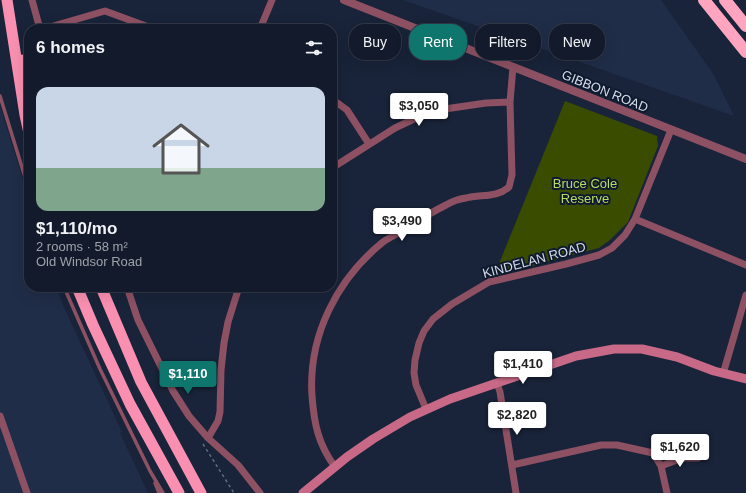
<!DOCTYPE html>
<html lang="en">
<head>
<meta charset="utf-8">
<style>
  body { margin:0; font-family:Arial,sans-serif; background:#1c2333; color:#f1f3f6; height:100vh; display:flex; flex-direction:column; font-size:15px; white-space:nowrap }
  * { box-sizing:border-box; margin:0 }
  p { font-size:13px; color:#9da1a9 }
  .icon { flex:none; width:22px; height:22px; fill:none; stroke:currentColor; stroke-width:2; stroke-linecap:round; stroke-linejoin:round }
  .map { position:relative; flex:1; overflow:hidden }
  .drawer { position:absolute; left:24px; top:24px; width:313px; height:268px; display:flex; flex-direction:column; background:#131a2b; border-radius:16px; box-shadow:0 4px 16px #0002,0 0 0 1px #323847 }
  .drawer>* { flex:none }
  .top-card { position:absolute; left:349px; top:24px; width:337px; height:36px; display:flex; gap:8px }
  .price { position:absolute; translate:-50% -34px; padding:0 9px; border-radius:4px; background:#fff; color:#222; font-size:13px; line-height:26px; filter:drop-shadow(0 1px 2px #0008) }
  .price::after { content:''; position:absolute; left:50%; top:24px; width:12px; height:9px; margin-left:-6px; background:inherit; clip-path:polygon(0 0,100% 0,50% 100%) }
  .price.active { background:#0f766e; color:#fff }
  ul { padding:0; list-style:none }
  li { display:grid; align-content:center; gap:8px; height:212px; padding:0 12px }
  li+li { border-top:1px solid #323847 }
  li span { display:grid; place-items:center; height:124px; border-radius:12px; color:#555 }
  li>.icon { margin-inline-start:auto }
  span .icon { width:72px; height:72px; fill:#fffc; stroke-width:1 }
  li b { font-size:17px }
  h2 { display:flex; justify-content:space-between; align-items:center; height:48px; padding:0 12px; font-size:17px }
  .tag { padding:0 14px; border-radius:16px; background:#131a2b; box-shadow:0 4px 16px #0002,0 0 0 1px #323847; font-size:14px; line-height:36px }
  .tag.active { background:#0f766e; color:#fff }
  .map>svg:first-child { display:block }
</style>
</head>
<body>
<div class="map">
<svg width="746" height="493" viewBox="0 0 746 493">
  <rect width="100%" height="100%" fill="#192339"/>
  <path fill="#202d48" d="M403,0H661L714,75L734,116Z
    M0,106L29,199V287H57L62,303L122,432L120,433L148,493H0Z"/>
  <path fill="#3a4c00" d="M565,101L657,136L658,146L628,222L610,240L599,248L494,276Z"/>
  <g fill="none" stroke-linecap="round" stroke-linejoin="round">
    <path stroke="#616b7d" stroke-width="1.5" stroke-dasharray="3 3" stroke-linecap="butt" d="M203,444L234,493"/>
    <path stroke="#8d5163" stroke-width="3.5" d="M0,96L29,190
      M64,287L100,369L150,471L163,493
      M155,483L159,493"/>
    <path stroke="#8d5163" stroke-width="7" d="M32,0L40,29
      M43,29L105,11L154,29
      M260,29L272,0
      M332,99L347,110L369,144
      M332,168L395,128L416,118L438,110L486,103L510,102
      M635,219L746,265
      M127,287L138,320L173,391L189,416L208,438L238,465L260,493
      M723,374L746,295
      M497,383L500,392L516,493
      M426,409L416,385L414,373L415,360L419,343L424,331L433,319L452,304L489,282L566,264L599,255L612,248L625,235L635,219L671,130
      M0,416L27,493
      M208,438L218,421L220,412L221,370L224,343L228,322L239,287
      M653,453L681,457
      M512,465L601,445H617L653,453L661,466L667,493
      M661,466L682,458H698
      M335,467C318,444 314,423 312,396C308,336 337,279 383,242C390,237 399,233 407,228C419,220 432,212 446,205C451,202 459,199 466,198C480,194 497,198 509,187L512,175L510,102L513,67"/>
    <path stroke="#8d5163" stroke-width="8" d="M344,0L746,159"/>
    <path stroke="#c86987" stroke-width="9" d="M303,493L347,457L373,439L410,417L450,399L576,356L614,349H642L677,357L714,371L746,379"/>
    <path stroke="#fa90b1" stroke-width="11" d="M7,0L25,115L29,133
      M23,60L29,84
      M77,287L93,325L130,404L179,493
      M101,287L141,382L201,493"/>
    <path stroke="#ffa5bf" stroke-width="12" d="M704,0L746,52
      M725,0L746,26"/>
  </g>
  <g text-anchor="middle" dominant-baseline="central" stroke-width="4" stroke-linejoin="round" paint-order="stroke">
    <g font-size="13" fill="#d3dbe9" stroke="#101a2f">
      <text transform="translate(605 91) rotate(22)">GIBBON ROAD</text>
      <text transform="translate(534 260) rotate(-15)">KINDELAN ROAD</text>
    </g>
    <g font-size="13" fill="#b8dc62" stroke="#101a2f">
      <text x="585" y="183">Bruce Cole<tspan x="585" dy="15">Reserve</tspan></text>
    </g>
  </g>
</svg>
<b class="price" style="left:419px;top:127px">$3,050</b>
<b class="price" style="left:402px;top:242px">$3,490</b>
<b class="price" style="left:523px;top:385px">$1,410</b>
<b class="price active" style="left:188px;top:395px">$1,110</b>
<b class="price" style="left:517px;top:436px">$2,820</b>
<b class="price" style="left:680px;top:468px">$1,620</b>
<div class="top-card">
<a class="tag">Buy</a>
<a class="tag active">Rent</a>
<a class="tag">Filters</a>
<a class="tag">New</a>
</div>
<section class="drawer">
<h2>6 homes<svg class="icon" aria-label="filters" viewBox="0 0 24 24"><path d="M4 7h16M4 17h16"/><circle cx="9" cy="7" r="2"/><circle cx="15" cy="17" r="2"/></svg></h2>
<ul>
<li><span style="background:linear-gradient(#c9d6e8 65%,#7fa58c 0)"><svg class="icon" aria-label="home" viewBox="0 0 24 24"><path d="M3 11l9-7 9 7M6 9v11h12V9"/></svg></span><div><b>$1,110/mo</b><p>2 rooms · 58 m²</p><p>Old Windsor Road</p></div></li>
</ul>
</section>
</div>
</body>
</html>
